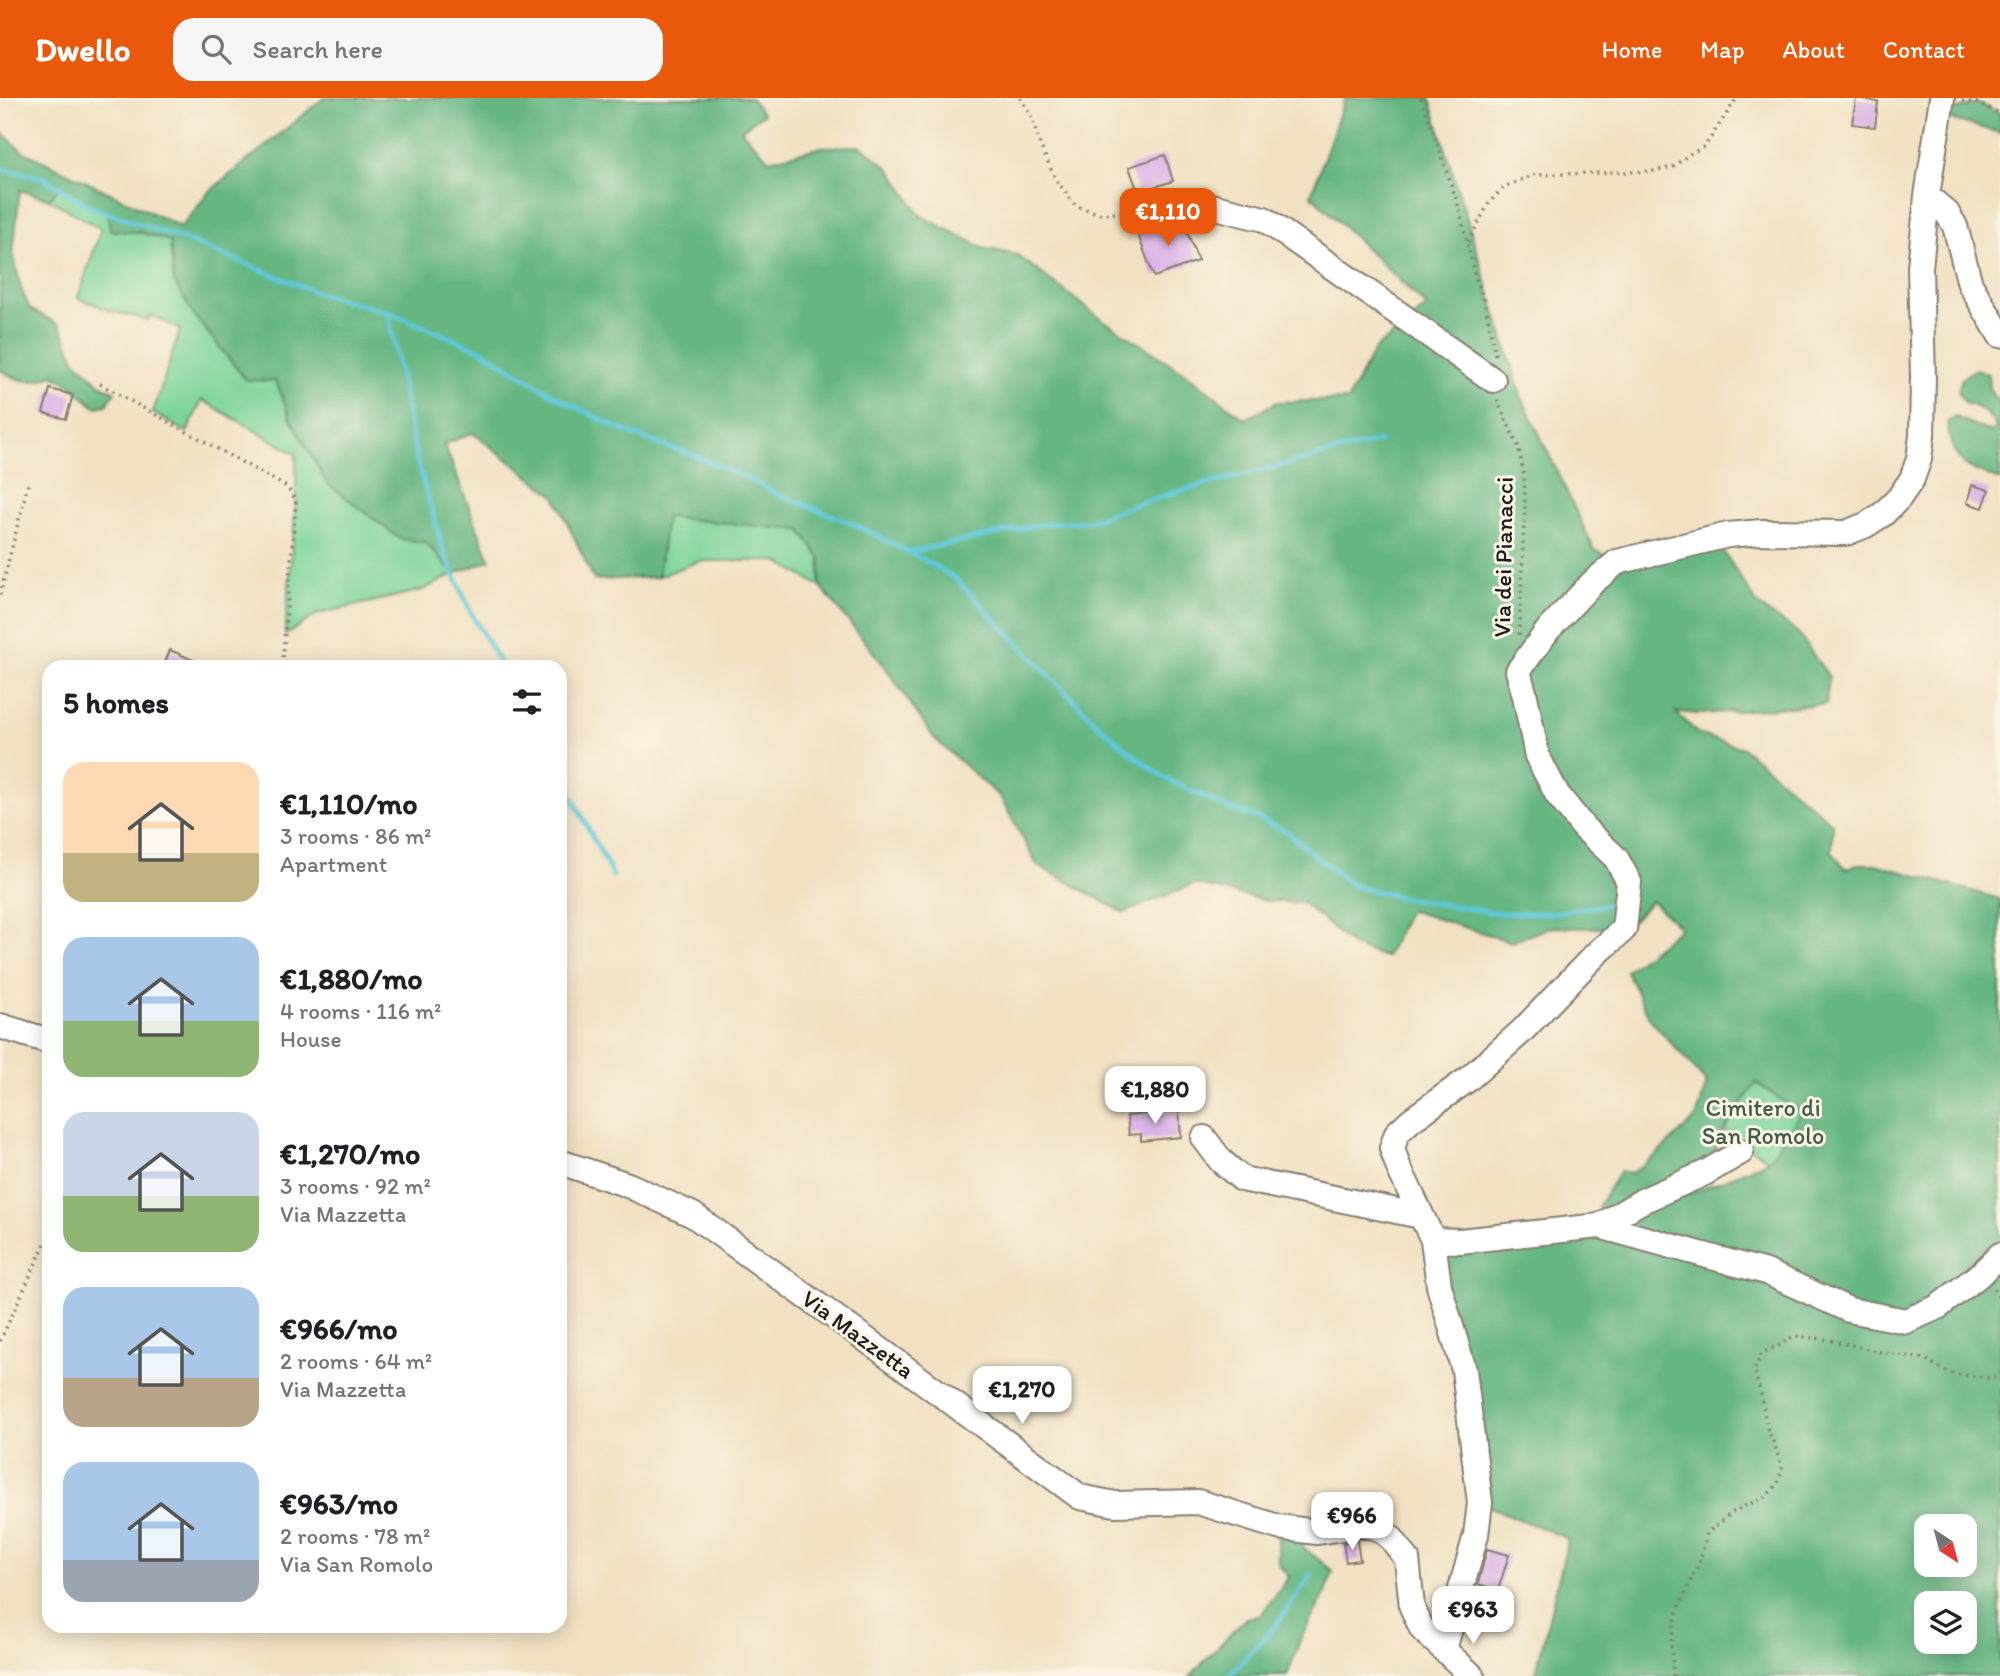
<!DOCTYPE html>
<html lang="en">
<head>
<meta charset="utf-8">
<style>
  body { margin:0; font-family:Itim,sans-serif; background:#f6f6f6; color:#202124; height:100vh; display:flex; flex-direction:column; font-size:26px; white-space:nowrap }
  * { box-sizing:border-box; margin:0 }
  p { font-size:23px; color:#757577 }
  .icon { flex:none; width:38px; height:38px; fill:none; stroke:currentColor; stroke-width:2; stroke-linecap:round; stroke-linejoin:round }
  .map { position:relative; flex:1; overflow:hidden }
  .sheet { position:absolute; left:42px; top:562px; width:525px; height:973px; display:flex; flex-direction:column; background:#fff; border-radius:21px; box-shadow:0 4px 18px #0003 }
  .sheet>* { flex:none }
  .needle { width:46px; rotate:144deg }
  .fabs { position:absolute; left:1914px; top:1416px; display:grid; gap:14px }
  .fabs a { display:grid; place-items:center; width:63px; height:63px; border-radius:14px; background:#fff; box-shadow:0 4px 18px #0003; font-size:35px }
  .price { position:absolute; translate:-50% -60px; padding:0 16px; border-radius:14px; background:#fff; color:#222; font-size:23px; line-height:46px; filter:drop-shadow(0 2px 4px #0008) }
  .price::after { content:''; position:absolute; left:50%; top:42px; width:21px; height:16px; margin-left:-10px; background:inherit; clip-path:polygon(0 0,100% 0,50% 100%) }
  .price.selected { background:#ea580c; color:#fff }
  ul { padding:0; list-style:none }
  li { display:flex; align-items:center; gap:21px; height:175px; padding:0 21px }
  li span { display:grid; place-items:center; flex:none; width:196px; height:140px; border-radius:21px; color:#555 }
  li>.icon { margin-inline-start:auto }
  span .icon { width:84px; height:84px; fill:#fffc; stroke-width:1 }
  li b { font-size:30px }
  h2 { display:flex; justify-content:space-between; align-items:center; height:84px; padding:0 21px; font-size:30px }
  header { display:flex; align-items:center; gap:42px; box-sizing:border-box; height:98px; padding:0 35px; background:#ea580c; color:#fff }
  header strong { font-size:33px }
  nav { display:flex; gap:38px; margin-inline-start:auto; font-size:24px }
  .search { width:490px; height:63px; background:#f6f6f6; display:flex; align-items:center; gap:18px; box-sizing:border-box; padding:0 24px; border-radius:21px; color:#757577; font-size:26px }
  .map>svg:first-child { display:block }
</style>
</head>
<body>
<header>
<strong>Dwello</strong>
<div class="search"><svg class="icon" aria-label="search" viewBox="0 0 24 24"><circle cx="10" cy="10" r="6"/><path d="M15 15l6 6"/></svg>Search here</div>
<nav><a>Home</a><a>Map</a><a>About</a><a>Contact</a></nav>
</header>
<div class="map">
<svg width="2000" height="1578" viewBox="0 0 2000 1578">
  <rect width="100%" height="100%" fill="#fcf5e5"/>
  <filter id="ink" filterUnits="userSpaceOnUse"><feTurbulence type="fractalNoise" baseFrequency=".0143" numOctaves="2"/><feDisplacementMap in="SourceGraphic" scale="14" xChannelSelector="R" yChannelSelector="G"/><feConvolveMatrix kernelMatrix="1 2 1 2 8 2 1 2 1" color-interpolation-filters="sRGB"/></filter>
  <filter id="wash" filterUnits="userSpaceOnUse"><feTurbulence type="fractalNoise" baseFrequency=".00686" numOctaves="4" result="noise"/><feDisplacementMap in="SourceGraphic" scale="28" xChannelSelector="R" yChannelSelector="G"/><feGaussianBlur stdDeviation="1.57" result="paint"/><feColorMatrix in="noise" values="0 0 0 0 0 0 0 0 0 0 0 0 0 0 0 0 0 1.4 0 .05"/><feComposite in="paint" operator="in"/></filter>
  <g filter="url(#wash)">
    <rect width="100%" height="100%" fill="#f1e1c2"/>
    <path fill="#7cd499" stroke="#4c785a" stroke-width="2" d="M57,89L91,109L108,115L110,132L143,135L170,143L174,183L276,283L291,321L400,441L425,444L454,476L423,492L318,516L285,537L296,402V356L202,302L187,334L153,315L180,232L152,217L148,222L108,212L78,200L101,131L49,101Z
      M666,419L801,432L821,461L820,488L777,463H699L658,479Z
      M1756,985L1801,1015L1769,1062L1724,1032Z"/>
    <path fill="#65b681" stroke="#40694e" stroke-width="2" fill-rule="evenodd" d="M324,0H751L763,16L741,32L769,62L822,49L861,48L890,71L921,118L983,150L1017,157L1100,220L1188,277L1245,321L1277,304L1348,302L1374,252L1427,209L1311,97L1345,0H1430L1521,298L1594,451L1617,464L1716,442L1758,507L1797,534L1829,579L1826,606L1701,616L1676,614L1698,636L1743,650L1833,726L1832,754L1846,771L1858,766H1875L2000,801V1578H1535L1568,1441L1480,1405L1433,1142L1599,1128L1720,1084L1769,1062L1801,1015L1756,985L1724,1032L1705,1075L1615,1119L1598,1109L1620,1073L1632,1075L1655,1058L1696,1020L1707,985L1650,921L1626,873L1680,830L1652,803L1624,831L1550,829L1512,844L1409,812L1386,859L1354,849L1303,805L1267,803L1194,786L1124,815L1037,767L1001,700L934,640L883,566L820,488L821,461L801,432L666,419L658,479L594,482L555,398L473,335L444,346L490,462L454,476L425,444L400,441L327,385L291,321L276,283L246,282L193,216L174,183L170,143L143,135L110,132L108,115L91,109L58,90L49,101L20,92L13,155L21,191L30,211L60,227L75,262L100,286L115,294L107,307L95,309L69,286L53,277C29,287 22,284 0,272V33L22,53L181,129L209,94ZM1927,1428H1965V1466H1927ZM1927,1505H1965V1544H1927Z
      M1976,5L2000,15V35L1939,18Z
      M1976,271L1988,276L1989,290L1995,300L2000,301V382C1965,370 1951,365 1947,324L1955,319L1992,335L1996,329C1989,315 1979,309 1965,305L1958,293L1962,280Z
      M1278,1429L1304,1432L1303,1449L1333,1473L1323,1500L1301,1539L1287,1578H1190L1246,1520L1260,1518L1289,1479L1278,1466Z"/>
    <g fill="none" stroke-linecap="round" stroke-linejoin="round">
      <path stroke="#5ec8d9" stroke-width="5" d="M0,71L42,79L91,109L191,144L321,196L388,214L481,252L562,302L611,327L650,343L690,356L736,375L782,398L854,426L924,462L955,480L1096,625L1140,662L1165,680L1229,711L1255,719L1287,734L1335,774L1354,788L1404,800L1498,815H1552L1606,807
        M388,214L416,358L443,451L471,515L502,569
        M909,454L1050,425L1089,423L1137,406L1187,391L1379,343
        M560,676L613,778
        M1229,1578L1277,1526L1311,1477"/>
    </g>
    <g id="blocks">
      <path fill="#d9afe9" d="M1856,0L1878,4L1875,29L1852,26Z
        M1165,57L1173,83L1138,94L1129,69Z
        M1184,125L1198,163L1154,179L1138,137L1163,127Z
        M50,291L73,297L66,321L43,315Z
        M1972,387L1989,392L1983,410L1967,405Z
        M170,552L209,569H163Z
        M1179,1013L1181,1039L1141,1043V1036L1129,1037L1127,1018Z
        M1357,1443L1360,1462L1346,1464L1343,1445Z
        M1487,1451L1509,1457L1498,1492L1478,1486Z"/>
    </g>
  </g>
  <g filter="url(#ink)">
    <use href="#blocks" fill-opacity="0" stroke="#867e6f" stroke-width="2"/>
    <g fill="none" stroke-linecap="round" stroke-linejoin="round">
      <g stroke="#867e6f" stroke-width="28">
        <path id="minor" d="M1927,98L1947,115L1955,128L1970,186L2000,237
          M1165,113L1203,106L1264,121L1493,282
          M0,928L49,943
          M1204,1040L1221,1063L1242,1081L1421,1118
          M560,1064L628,1087L693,1117L882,1253L1080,1399L1115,1406L1198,1404L1278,1429L1317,1434L1362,1427L1379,1430L1392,1441L1407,1461L1412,1509L1422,1531L1472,1578
          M1599,1128L1642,1103L1705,1075L1741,1054
          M1433,1142L1460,1143L1599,1128L1766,1174L1849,1212L1906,1223L1938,1209L1983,1174L2000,1157
          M1444,1552L1476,1437L1480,1405L1464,1272L1439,1188L1433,1142L1398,1068L1392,1050L1397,1035L1411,1022L1467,982L1521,934L1596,856L1624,831L1629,784L1616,760L1584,730L1557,696L1537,658L1525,598L1518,573L1548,532L1592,485L1617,464L1728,437L1761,434L1846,435L1866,427L1883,416L1899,400L1912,381L1919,361L1922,338L1923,279L1920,170L1927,98L1942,0"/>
      </g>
      <path stroke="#867e6f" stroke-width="3.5" stroke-dasharray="2 5" stroke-linecap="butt" d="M1020,0L1031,17L1040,47L1056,82L1076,108L1101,116L1145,113
        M1421,0L1459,109L1474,175L1484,201L1496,260
        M1962,3L1976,5L2000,15
        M1468,144L1489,105L1504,89L1533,77L1653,73L1673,69L1688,57L1705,48L1737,0
        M100,286L287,389L296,402L282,569
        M1497,302L1518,348L1524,376L1525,406L1519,537
        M0,497L28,386
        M1994,1191L2000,1202
        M0,1243L49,1137
        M1673,1578L1671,1545L1676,1516L1700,1462L1707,1435L1734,1413L1765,1399L1778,1386L1782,1370L1775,1348L1767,1330L1761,1297L1754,1272L1762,1255L1780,1247L1794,1238L1824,1241L1881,1254L1925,1261L1949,1275L1988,1280L2000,1279"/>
      <use href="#minor" stroke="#fff" stroke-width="24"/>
    </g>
  </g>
  <g text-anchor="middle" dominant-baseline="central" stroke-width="6" stroke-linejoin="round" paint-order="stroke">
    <g font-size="24" fill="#1c1c1c" stroke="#fcf5e5">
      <text transform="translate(1503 459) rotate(-89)">Via dei Pianacci</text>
      <text transform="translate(858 1236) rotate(36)">Via Mazzetta</text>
    </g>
    <g font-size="24" fill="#3e5c48" stroke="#fcf5e5">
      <text x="1763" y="1009">Cimitero di<tspan x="1763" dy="28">San Romolo</tspan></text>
    </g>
  </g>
</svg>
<div class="fabs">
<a><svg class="needle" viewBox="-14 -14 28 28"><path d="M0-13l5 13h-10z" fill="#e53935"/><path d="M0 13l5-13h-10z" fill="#757577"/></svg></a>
<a><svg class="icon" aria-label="layers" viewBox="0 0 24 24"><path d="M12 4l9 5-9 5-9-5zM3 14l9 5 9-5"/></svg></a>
</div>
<b class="price selected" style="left:1168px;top:150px">€1,110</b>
<b class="price" style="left:1155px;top:1028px">€1,880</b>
<b class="price" style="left:1022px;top:1328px">€1,270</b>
<b class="price" style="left:1352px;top:1454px">€966</b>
<b class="price" style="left:1473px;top:1548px">€963</b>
<section class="sheet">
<h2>5 homes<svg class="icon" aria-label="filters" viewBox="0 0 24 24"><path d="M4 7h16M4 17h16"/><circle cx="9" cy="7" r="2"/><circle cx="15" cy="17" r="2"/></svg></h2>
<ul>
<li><span style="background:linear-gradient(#ffd9b3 65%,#c2b280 0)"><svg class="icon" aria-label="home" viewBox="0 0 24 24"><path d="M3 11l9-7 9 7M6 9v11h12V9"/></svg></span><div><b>€1,110/mo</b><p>3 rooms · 86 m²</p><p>Apartment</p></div></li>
<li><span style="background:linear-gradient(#a9c7e8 60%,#8fb573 0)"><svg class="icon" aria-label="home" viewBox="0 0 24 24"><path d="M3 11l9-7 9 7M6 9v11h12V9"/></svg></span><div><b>€1,880/mo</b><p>4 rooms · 116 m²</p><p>House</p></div></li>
<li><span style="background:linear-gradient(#c9d6e8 60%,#8fb573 0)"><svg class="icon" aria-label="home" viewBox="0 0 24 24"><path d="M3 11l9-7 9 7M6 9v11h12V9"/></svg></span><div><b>€1,270/mo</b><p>3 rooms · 92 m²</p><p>Via Mazzetta</p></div></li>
<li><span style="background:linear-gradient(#a9c7e8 65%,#b9a48a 0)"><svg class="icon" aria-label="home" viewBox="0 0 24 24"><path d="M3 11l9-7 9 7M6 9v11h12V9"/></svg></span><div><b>€966/mo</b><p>2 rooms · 64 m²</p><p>Via Mazzetta</p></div></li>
<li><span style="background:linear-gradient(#a9c7e8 70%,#9aa5b1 0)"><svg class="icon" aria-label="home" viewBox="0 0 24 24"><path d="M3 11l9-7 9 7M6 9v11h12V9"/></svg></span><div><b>€963/mo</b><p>2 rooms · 78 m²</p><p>Via San Romolo</p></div></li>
</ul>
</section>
</div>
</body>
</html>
